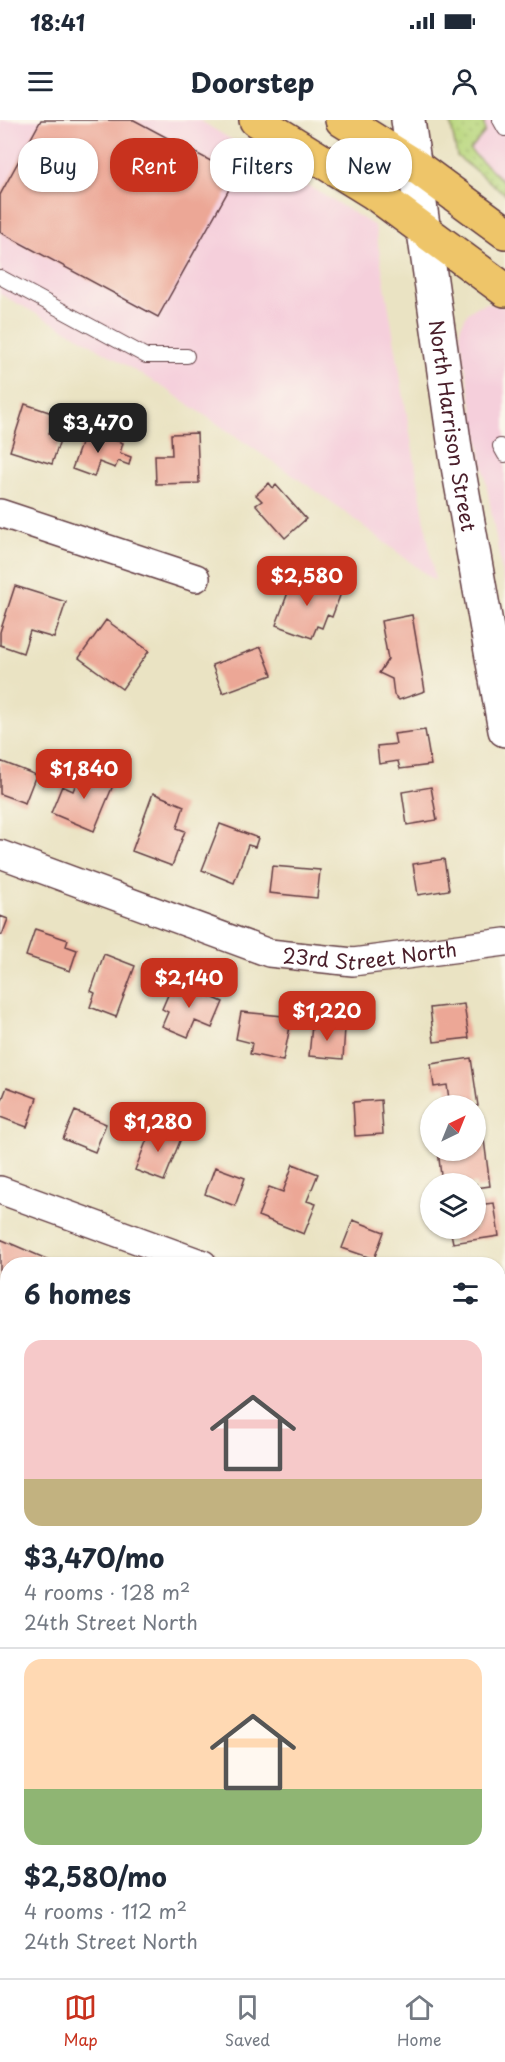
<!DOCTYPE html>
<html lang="en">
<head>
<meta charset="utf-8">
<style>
  body { margin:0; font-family:"Playpen Sans",sans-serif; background:#f6f6f7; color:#1f2937; height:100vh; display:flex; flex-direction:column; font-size:22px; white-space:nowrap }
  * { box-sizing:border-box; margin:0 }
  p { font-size:20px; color:#747a83 }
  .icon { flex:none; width:33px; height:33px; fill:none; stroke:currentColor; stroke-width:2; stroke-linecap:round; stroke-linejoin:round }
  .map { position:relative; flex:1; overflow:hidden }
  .sheet { position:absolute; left:0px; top:1137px; width:506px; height:722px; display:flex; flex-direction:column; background:#fff; border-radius:24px 24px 0 0; box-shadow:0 2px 4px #0004 }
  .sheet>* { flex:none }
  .hud { position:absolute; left:18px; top:18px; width:470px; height:54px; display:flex; gap:12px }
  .needle { width:39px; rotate:43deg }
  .tools { position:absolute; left:420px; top:975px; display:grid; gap:12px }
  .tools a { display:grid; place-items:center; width:66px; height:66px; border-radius:50%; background:#fff; box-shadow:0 2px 4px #0004; font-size:30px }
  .price { position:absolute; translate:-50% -51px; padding:0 14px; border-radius:12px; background:#c8321e; color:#fff; font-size:20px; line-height:39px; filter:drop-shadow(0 2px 3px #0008) }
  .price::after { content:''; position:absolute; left:50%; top:36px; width:18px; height:14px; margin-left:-9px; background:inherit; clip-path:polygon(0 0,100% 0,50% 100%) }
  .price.selected { background:#222; color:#fff }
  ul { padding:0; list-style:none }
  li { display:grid; align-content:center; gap:12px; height:318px; padding:0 24px }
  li+li { border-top:2px solid #e0e1e3 }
  li span { display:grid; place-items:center; height:186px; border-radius:18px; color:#555 }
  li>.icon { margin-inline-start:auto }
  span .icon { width:108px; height:108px; fill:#fffc; stroke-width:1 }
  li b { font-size:26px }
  h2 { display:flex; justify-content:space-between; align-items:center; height:72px; padding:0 24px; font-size:26px }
  .chip { padding:0 21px; border-radius:24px; background:#fff; box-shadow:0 2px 4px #0004; font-size:21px; line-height:54px }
  .chip.selected { background:#c8321e; color:#fff }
  .status { display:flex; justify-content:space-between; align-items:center; height:42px; padding:0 30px; background:#fff; direction:ltr }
  .status svg { height:16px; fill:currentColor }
  header { display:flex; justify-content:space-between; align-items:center; height:78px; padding:0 24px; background:#fff; font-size:27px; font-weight:700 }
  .tab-bar { display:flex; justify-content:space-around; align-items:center; height:84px; border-top:2px solid #e0e1e3; background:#fff; font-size:16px; color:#747a83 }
  .tab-bar a { display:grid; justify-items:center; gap:3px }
  .tab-bar .selected { color:#c8321e }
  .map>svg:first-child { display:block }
</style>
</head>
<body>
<div class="status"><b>18:41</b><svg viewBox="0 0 49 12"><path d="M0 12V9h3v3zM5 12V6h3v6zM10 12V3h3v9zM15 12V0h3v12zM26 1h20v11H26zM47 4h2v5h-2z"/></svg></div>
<header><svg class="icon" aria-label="menu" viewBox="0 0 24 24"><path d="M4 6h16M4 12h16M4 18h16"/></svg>Doorstep<svg class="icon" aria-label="person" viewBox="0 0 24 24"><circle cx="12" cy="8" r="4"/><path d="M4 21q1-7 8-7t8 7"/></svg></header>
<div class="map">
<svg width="505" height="1858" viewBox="0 0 505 1858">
  <defs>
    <pattern id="grass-dots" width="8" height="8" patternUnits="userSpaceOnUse" patternTransform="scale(1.5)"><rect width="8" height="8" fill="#b9d77e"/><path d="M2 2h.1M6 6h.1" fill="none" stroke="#a1b86d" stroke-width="1.8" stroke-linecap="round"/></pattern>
  </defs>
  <rect width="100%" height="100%" fill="#fbf7ec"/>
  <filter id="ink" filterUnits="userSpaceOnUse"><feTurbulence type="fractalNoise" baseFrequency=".0167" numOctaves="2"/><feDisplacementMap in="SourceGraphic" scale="12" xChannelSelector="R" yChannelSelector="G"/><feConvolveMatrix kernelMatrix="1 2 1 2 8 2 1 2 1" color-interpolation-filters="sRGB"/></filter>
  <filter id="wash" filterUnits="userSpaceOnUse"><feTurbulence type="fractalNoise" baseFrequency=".008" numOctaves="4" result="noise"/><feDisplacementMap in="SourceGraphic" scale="24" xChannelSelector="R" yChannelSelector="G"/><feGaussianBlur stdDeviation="1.35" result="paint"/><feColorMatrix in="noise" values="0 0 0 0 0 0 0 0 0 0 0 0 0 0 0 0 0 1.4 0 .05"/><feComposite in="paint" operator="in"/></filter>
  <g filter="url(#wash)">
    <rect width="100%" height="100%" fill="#eae3c3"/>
    <path fill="#f5cfdb" d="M0,0H199L375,106L435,461L329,380L169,271L76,215L0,174Z
      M450,0H505V74L457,36Z
      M488,183L505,187V468L460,217V208L467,194L477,186Z"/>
    <path fill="url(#grass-dots)" stroke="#827b54" stroke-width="1.5" d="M450,0H484L485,12L470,30L505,63V74L457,36Z"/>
    <g id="blocks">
      <path fill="#eca796" d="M41,0H134L237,55L158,197L0,112V75Z
        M25,284L55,294L49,313L61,317L52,344L10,331Z
        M86,310L123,323L120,333L131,337L129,345L118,341L115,348L99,342L94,357L72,349Z
        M197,313L199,363L156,364L155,335H172L171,314Z
        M269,363L273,368L276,365L306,399L285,418L256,385L262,381L256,375Z
        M294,456L341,473L332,497L327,495L322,508L317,506L312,518L276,505Z
        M15,466L66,482L54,518L30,511L23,533L0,525V512Z
        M412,495L425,571L399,580L394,575L392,559L379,553L388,539L381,501Z
        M106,500L149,531L122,569L79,538Z
        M261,527L272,555L223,573L212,545Z
        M425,610L431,645L400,649L398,641L379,644L377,626L396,624L394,614Z
        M0,641L36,655L25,683L0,674Z
        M82,649L114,663L94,711L51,693L62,666L73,671Z
        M431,667L437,700L407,705L402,672Z
        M153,673L184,686L177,708L185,711L172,746L132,731Z
        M220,704L258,718L255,727L248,725L234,763L202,750Z
        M444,739L449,770L418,775L413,744Z
        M272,746L320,750L317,778L269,773Z
        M0,796L8,799L2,815L0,814Z
        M35,809L68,820L66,826L77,830L70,851L26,836Z
        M104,834L135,846L116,897L90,887L95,873L91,871Z
        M174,861L223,882L212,908L195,901L188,917L162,906L168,892L162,889Z
        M464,884L469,918L434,922L430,888Z
        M241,892L283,896L282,900L291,902L283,941L250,934L252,923L236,919Z
        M312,905L345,908L343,939L309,936Z
        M471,938L478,986H450L447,965L434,967L431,944Z
        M7,967L37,978L27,1007L0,997V985Z
        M381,980L383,1014L355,1016L353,982Z
        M75,991L106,1004L95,1032L63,1019Z
        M153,1004L182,1016L164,1061L135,1050Z
        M483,1012L490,1066L476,1068V1064H442L438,1030H476V1013Z
        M293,1044L318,1054L307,1081L316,1084L304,1114L258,1096L269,1067L283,1072Z
        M215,1047L245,1058L235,1086L205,1074Z
        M494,1083L499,1116L453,1123L450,1108H476V1085Z
        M353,1100L384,1112L374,1139L342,1128Z
        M0,1119L56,1143V1144H8V1164L0,1161Z
        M505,1156V1191L498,1192V1157Z
        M0,1252L6,1254L0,1270Z
        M498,1314L505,1317L498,1336Z
        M0,1445L8,1448V1456L0,1475Z
        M505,1453V1498L498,1496V1472Z
        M502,1636L505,1637V1666L498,1664V1648Z
        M498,1745H505V1759H498Z
        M8,1777V1836L0,1833V1795Z
        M498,1839L505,1840V1858H482L483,1851H498Z
        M176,1851H229L228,1858H176Z
        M358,1851H401L400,1858H357Z"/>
    </g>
  </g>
  <g filter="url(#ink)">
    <use href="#blocks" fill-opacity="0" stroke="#623c42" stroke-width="1.5"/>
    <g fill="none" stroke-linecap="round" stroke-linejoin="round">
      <g stroke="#623c42" stroke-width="16">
        <path id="service" d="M500,0L505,9
          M0,157L146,236H187
          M500,326L505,335"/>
      </g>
      <g stroke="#623c42" stroke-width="30">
        <g id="minor">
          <path d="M0,393L196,458"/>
          <path id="s1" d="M0,734L269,833L353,842L505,822"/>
          <path d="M0,1070L203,1144"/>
          <path d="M498,1252L505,1254"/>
          <path d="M0,1384L8,1387"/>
          <path d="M498,1570L505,1572"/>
          <path d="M0,1618L8,1599"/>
          <path d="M293,1858L294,1851"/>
        </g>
      </g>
      <g stroke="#623c42" stroke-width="36">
        <g id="tertiary">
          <path id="s2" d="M408,0L456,335L505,610"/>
        </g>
      </g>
      <g stroke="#623c42" stroke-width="36">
        <path id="primary" d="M256,0L374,73L505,170
          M342,0L414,45L505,112"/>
      </g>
      <use href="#service" stroke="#fff" stroke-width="14"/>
      <use href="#minor" stroke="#fff" stroke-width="27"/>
      <use href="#tertiary" stroke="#fff" stroke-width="33"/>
      <use href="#primary" stroke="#eec569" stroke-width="33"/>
    </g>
  </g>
  <g text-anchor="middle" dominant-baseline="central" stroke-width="4.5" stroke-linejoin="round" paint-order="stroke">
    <g font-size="20" fill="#4a1f2b" stroke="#fbf7ec">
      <text stroke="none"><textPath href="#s2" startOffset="309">North Harrison Street</textPath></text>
      <text stroke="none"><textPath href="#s1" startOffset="388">23rd Street North</textPath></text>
    </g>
  </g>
</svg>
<div class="tools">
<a><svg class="needle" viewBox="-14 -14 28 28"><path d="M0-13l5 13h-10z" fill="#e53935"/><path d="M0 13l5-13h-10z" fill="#747a83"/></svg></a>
<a><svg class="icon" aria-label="layers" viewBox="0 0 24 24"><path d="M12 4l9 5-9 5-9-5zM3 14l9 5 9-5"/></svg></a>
</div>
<b class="price selected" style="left:98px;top:334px">$3,470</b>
<b class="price" style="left:307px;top:487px">$2,580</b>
<b class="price" style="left:84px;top:680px">$1,840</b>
<b class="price" style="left:189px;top:889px">$2,140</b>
<b class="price" style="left:327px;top:922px">$1,220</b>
<b class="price" style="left:158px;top:1033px">$1,280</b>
<div class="hud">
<a class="chip">Buy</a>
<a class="chip selected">Rent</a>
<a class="chip">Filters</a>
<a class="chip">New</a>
</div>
<section class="sheet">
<h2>6 homes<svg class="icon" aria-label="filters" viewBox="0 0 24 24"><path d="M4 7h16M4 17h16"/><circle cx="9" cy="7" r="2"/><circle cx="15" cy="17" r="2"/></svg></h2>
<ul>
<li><span style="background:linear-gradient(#f6c9c9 75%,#c2b280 0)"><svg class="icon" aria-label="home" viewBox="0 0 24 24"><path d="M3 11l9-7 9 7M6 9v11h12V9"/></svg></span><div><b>$3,470/mo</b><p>4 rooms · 128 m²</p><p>24th Street North</p></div></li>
<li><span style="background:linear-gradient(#ffd9b3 70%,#8fb573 0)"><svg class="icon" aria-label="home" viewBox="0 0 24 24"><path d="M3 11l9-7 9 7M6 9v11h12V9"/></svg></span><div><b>$2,580/mo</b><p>4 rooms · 112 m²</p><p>24th Street North</p></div></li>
</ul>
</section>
</div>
<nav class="tab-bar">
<a class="selected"><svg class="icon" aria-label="map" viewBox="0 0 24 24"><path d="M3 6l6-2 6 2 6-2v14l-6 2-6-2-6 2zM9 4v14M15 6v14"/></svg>Map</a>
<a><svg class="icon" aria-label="saved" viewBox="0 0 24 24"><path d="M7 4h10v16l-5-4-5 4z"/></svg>Saved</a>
<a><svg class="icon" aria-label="home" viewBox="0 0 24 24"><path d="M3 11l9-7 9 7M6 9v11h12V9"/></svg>Home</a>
</nav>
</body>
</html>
